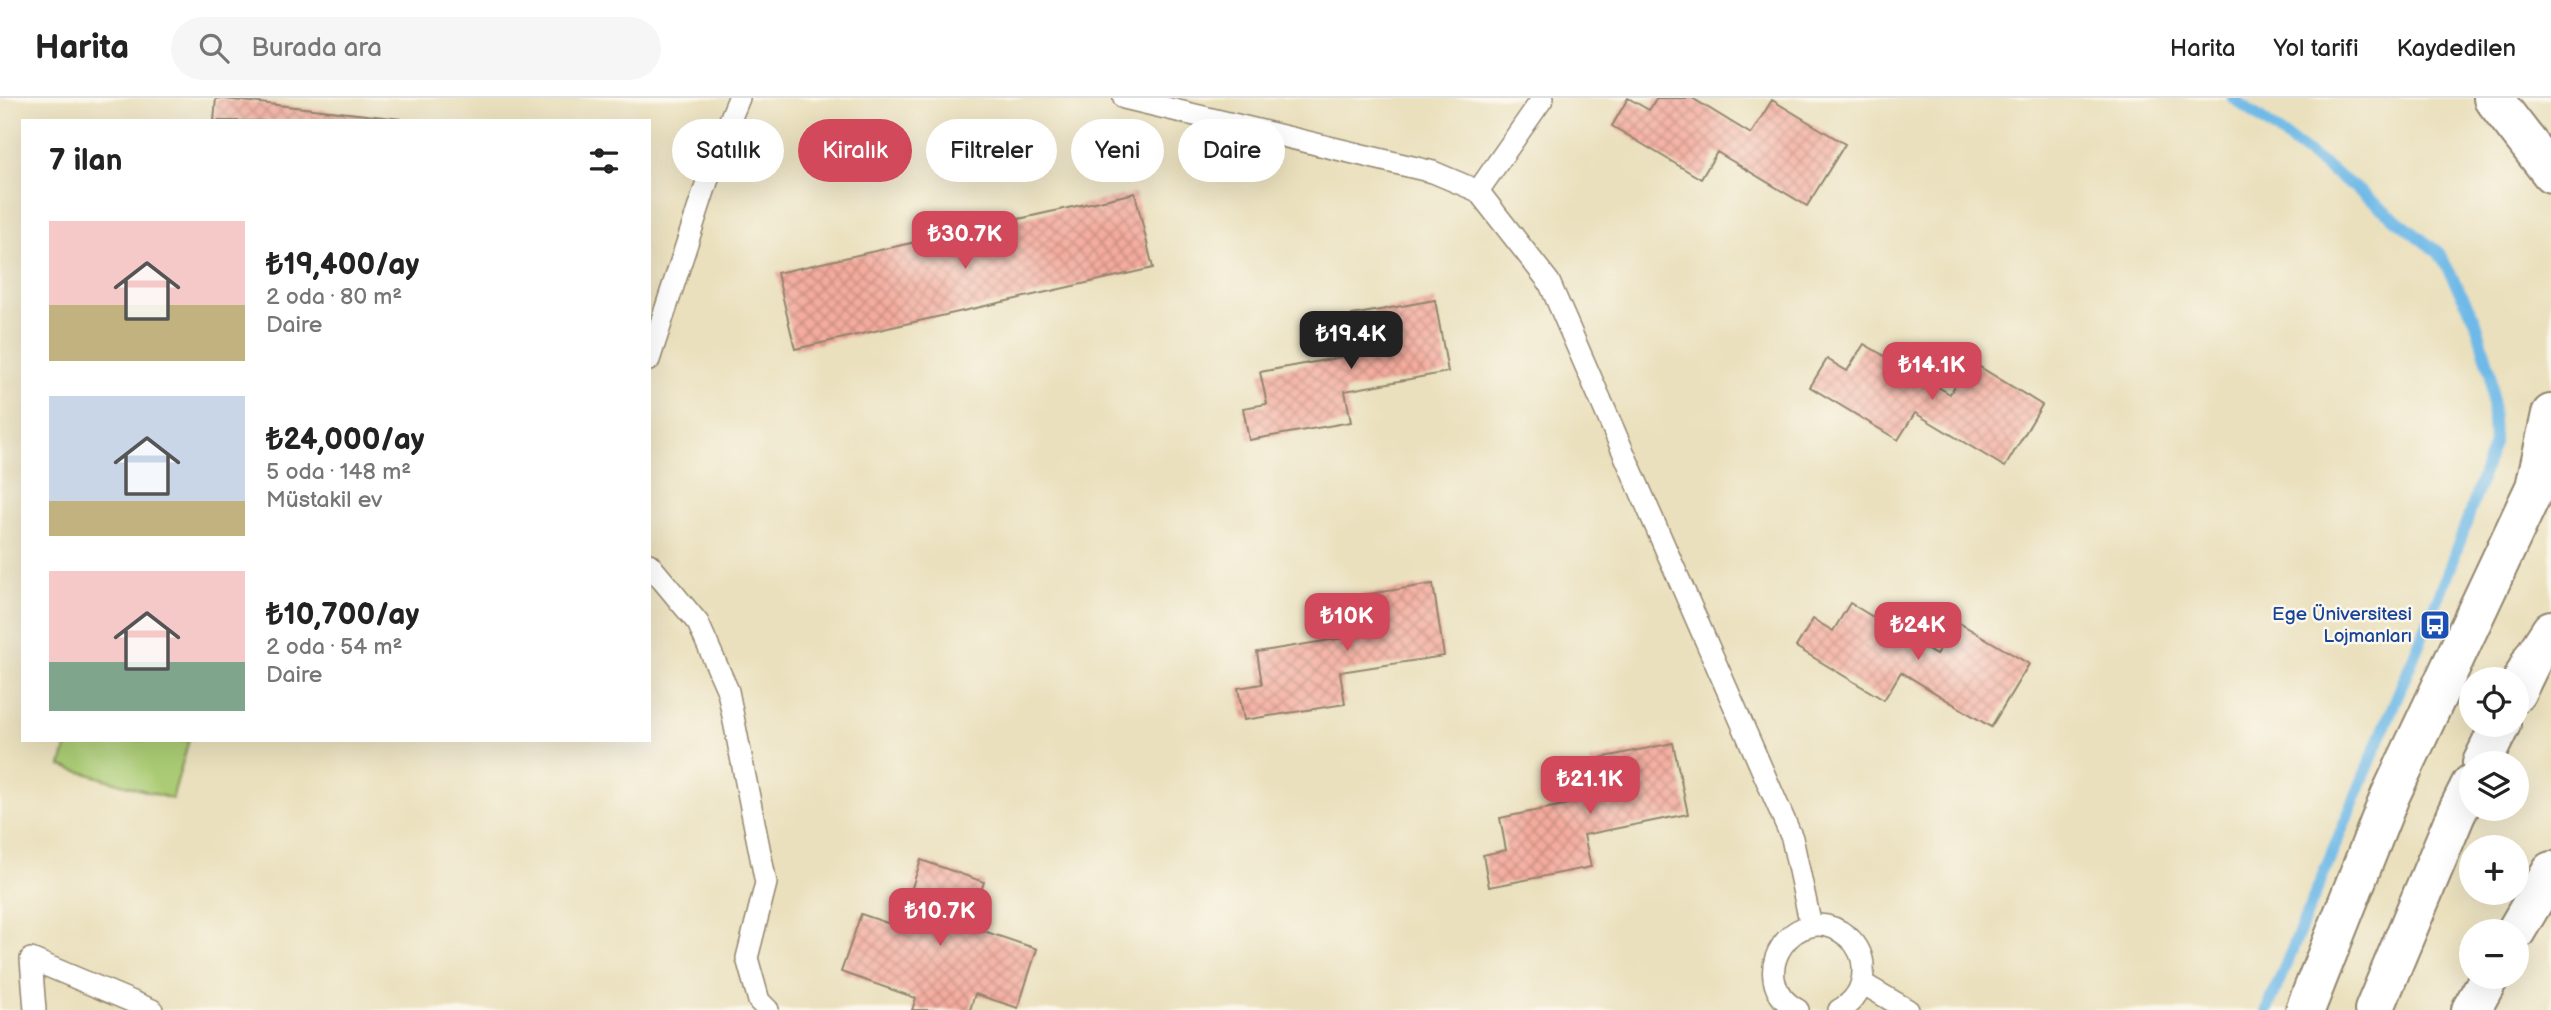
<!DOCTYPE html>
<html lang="tr">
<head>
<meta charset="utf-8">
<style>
  body { margin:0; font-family:"Balsamiq Sans",sans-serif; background:#f6f6f6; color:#222; height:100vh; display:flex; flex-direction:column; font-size:26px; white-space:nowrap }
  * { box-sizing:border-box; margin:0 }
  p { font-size:23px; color:#767676 }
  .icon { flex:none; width:38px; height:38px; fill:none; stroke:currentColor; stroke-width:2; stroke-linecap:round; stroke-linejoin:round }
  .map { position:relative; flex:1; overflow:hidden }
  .side { position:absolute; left:21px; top:21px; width:630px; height:623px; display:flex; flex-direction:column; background:#fff; border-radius:0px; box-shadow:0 7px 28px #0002 }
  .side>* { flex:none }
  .banner { position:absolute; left:672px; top:21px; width:665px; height:63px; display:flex; gap:14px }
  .tools { position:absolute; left:2459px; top:569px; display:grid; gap:14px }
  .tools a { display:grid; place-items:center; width:70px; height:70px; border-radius:50%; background:#fff; box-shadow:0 7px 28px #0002; font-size:35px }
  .price { position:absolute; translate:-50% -60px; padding:0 16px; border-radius:14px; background:#d1495b; color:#fff; font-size:23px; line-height:46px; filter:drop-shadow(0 2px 4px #0008) }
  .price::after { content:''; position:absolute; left:50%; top:42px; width:21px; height:16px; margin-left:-10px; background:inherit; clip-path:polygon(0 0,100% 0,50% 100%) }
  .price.selected { background:#222; color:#fff }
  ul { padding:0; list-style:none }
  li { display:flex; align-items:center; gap:21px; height:175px; padding:0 28px }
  li span { display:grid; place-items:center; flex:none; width:196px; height:140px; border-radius:0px; color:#555 }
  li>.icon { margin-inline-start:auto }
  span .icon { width:84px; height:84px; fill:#fffc; stroke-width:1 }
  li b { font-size:30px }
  h2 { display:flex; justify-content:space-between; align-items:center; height:84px; padding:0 28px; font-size:30px }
  .pill { padding:0 24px; border-radius:32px; background:#fff; box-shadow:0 7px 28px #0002; font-size:24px; line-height:63px }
  .pill.selected { background:#d1495b; color:#fff }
  header { display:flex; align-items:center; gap:42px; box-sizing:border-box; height:98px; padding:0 35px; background:#fff; border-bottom:2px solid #e0e0e0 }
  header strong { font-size:33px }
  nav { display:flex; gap:38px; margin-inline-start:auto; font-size:24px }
  .search { width:490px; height:63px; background:#f6f6f6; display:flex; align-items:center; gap:18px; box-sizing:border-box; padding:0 24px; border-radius:38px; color:#767676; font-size:26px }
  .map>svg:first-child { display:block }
</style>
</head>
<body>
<header>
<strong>Harita</strong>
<div class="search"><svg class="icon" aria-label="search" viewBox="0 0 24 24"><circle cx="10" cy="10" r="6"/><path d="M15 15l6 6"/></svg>Burada ara</div>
<nav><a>Harita</a><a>Yol tarifi</a><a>Kaydedilen</a></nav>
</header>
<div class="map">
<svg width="2551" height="912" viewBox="0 0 2551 912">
  <defs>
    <pattern id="building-cross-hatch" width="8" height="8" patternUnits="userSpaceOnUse" patternTransform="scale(1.75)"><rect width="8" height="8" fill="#f4ac9e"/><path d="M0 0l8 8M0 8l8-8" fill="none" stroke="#c78c80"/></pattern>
  </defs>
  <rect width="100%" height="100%" fill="#fbf7ec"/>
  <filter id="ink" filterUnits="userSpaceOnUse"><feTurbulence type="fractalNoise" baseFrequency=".0143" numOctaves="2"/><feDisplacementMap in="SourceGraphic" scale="14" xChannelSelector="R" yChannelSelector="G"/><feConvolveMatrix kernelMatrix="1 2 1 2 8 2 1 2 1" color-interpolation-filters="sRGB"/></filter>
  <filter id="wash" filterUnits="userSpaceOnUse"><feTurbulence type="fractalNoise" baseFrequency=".00686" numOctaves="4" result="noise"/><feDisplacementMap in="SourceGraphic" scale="28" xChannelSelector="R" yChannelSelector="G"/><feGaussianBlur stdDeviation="1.57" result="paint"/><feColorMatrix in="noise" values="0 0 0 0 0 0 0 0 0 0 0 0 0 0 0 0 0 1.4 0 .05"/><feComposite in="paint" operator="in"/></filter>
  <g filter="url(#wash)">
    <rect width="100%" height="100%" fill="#eae0bd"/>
    <path fill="#abcc74" stroke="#737b49" stroke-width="2" d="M68,642H189L172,701L61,668Z"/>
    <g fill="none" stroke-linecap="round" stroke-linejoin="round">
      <path stroke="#6eb9e7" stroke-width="12" d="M2233,0L2362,95L2439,155L2475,221L2491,276L2494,345L2450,471L2267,912"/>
    </g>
    <g id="blocks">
      <path fill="url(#building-cross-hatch)" d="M216,0L401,21V23H214Z
        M1628,0L1649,12L1657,0H1692L1751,36L1772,2L1845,46L1807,108L1717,54L1701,81L1612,28Z
        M1135,95L1153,170L795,251L777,175Z
        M1435,202L1448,274L1345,293L1351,324L1249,342L1243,310L1267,306L1260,274L1359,256L1352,217Z
        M1864,246L1950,296L1970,263L2042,307L2005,369L1915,315L1898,342L1810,289L1827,261L1847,273Z
        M1433,486L1444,558L1340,574L1345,606L1244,622L1238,590L1262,586L1257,554L1355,538L1349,499Z
        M1850,505L1936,557L1956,523L2029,566L1991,629L1901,574L1884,602L1796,549L1813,521L1833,533Z
        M1673,645L1688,716L1584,737L1591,769L1489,789L1483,757L1506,752L1500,720L1598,700L1590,662Z
        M921,762L984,784L969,828L1037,851L1018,910L975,896L970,912H912L916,900L841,874L861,816L899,829Z"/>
    </g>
  </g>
  <g filter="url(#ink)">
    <use href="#blocks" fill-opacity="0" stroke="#92856e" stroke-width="2"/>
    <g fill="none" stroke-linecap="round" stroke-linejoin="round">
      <g stroke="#92856e" stroke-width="24">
        <path id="lane" d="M1124,0L1433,74L1478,93L1549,184L1792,740L1811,828
          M1478,93L1543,0
          M649,262L716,56L739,0
          M649,466L698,525L728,593L766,785L747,860L759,903L768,912
          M1862,885L1908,912
          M35,912L31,861L152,912
          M1798,912C1740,881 1797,796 1848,839C1858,847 1864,860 1863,873C1863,890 1854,904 1839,912"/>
      </g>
      <g stroke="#92856e" stroke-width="42">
        <path id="secondary" d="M2493,0L2551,75
          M2305,912L2390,698L2535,389L2551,316"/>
      </g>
      <g stroke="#92856e" stroke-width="42">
        <path id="highway" d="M2516,595L2533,560L2551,532
          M2482,665L2501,626
          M2516,833L2551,773
          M2374,912L2456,716L2471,686
          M2471,912L2490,878"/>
      </g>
      <use href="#lane" stroke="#fff" stroke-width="21"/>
      <use href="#secondary" stroke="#fff" stroke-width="38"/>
      <use href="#highway" stroke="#fff" stroke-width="38"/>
    </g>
  </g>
  <defs>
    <g id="bus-square" transform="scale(1.575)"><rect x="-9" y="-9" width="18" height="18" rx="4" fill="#1a4fb4" stroke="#fbf7ec"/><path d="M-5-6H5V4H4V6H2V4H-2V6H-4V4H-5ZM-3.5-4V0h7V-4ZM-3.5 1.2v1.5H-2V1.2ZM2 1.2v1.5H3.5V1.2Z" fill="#fff"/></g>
  </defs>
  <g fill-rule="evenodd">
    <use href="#bus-square" x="2435" y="527"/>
  </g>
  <g text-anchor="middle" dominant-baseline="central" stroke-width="5" stroke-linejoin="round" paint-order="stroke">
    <g font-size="19" fill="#164399" stroke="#fbf7ec" text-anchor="end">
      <text x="2412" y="516">Ege Üniversitesi<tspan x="2412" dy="22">Lojmanları</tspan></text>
    </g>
  </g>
</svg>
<div class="tools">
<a><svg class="icon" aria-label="locate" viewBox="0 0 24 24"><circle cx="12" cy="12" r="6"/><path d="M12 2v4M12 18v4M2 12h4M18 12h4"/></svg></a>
<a><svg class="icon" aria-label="layers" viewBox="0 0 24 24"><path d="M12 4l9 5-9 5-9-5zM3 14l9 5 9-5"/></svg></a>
<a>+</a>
<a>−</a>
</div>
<b class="price" style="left:965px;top:173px">₺30.7K</b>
<b class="price selected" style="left:1351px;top:273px">₺19.4K</b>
<b class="price" style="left:1932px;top:304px">₺14.1K</b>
<b class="price" style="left:1347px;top:555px">₺10K</b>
<b class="price" style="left:1918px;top:564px">₺24K</b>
<b class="price" style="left:1590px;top:718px">₺21.1K</b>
<b class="price" style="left:940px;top:850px">₺10.7K</b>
<div class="banner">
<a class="pill">Satılık</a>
<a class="pill selected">Kiralık</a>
<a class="pill">Filtreler</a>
<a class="pill">Yeni</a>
<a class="pill">Daire</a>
</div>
<section class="side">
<h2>7 ilan<svg class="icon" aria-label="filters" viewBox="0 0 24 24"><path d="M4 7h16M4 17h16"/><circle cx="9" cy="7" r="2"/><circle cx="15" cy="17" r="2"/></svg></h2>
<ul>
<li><span style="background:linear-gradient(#f6c9c9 60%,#c2b280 0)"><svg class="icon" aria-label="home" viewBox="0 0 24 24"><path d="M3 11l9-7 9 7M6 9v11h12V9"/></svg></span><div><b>₺19,400/ay</b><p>2 oda · 80 m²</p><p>Daire</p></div></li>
<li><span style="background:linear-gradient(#c9d6e8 75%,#c2b280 0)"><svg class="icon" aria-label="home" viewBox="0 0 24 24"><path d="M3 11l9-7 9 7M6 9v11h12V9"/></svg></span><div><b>₺24,000/ay</b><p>5 oda · 148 m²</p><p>Müstakil ev</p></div></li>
<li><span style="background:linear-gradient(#f6c9c9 65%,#7fa58c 0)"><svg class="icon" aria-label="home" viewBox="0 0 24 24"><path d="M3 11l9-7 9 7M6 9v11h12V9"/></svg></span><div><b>₺10,700/ay</b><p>2 oda · 54 m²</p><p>Daire</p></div></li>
</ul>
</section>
</div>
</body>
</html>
